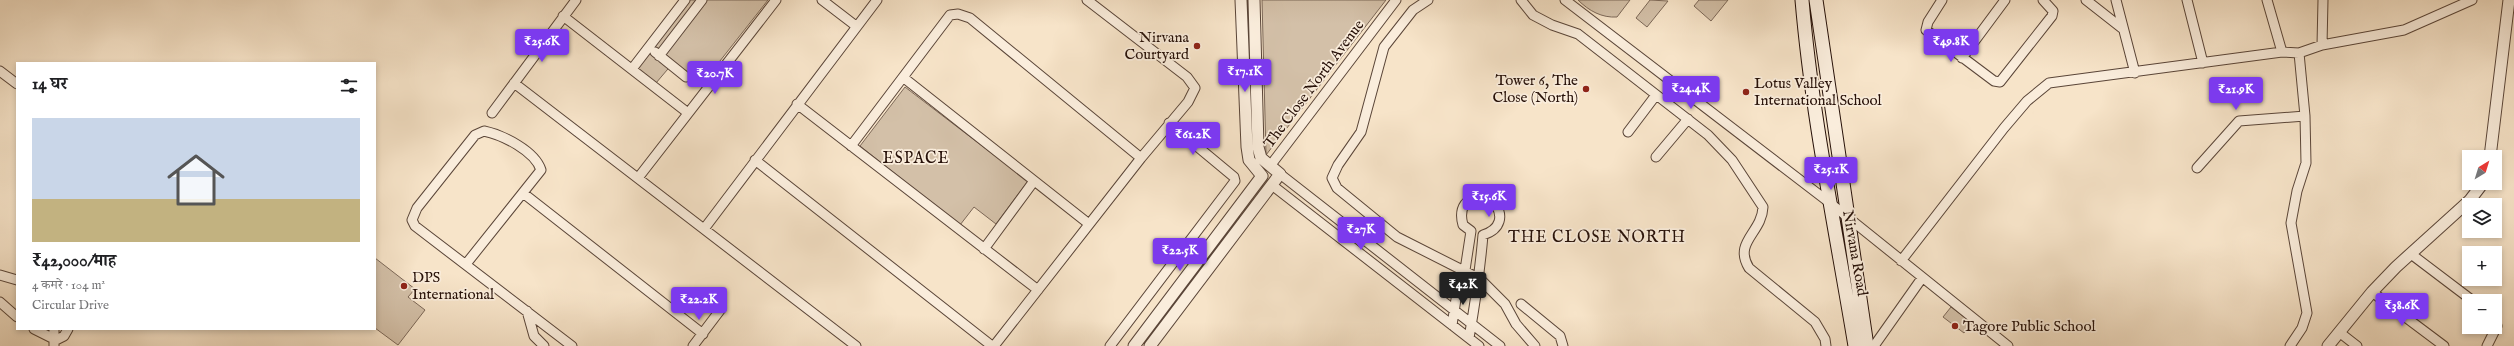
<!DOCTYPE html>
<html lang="hi">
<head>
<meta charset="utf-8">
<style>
  body { margin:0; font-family:"IM FELL English","Noto Serif Devanagari",serif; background:#f6f6f6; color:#202124; height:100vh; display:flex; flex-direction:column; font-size:15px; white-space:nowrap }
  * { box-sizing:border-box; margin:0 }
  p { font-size:13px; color:#757577 }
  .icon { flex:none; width:22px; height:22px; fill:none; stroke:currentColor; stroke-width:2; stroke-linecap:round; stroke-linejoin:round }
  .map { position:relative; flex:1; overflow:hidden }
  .sheet { position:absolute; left:16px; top:62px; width:360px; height:268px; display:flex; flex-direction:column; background:#fff; border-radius:0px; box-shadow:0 2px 6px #0003 }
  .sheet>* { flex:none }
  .needle { width:26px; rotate:38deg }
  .buttons { position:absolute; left:2462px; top:150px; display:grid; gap:8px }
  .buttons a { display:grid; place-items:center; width:40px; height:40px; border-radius:0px; background:#fff; box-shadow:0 2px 6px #0003; font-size:20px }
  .price { position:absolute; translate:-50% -34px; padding:0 9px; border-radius:4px; background:#7c3aed; color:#fff; font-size:13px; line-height:26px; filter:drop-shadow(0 1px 2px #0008) }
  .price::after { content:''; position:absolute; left:50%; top:24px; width:12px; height:9px; margin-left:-6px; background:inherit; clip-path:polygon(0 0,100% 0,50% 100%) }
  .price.active { background:#222; color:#fff }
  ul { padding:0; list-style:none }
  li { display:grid; align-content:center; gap:8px; height:212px; padding:0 16px }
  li+li { border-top:1px solid #e0e0e0 }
  li span { display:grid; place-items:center; height:124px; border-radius:0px; color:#555 }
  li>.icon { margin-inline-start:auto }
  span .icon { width:72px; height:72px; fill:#fffc; stroke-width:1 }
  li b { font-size:17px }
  h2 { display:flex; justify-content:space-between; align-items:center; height:48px; padding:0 16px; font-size:17px }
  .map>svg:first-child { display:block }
</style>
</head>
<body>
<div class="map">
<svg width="2514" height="346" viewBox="0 0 2514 346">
  <rect width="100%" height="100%" fill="#f7e4c9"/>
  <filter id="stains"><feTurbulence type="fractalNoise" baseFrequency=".005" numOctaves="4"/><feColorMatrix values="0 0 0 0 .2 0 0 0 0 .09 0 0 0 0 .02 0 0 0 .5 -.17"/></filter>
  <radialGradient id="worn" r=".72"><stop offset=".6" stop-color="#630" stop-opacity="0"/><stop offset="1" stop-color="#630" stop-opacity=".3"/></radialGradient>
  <path fill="#d3c0a8" stroke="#7c6858" d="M690,0H768L701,85L673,63L656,83L637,68Z
    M1262,0H1386L1266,155Z
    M1578,0H1630L1617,17C1602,18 1589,11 1578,0Z
    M1650,0L1668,1L1647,27L1636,18Z
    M1699,0H1728L1711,21L1694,6Z
    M905,87L1028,181L996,224L974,207L960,225L860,146Z
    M375,258L415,289L408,297L425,310L398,345L375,328Z
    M1951,307L1972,323L1964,333L1943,317Z"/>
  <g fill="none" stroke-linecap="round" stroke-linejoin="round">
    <g stroke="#5a4538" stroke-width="11">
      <path id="minor" d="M822,0L856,26
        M1428,0L1413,10L1384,47L1361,132L1338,165L1332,178L1337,188L1397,237L1480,279L1505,304L1516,324L1535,346
        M1521,0L1533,15L1552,25L1578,34L1708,135L1732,160L1763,207C1762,233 1733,242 1749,268L1815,322L1825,339L1826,346
        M1565,0L1830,203L2008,346
        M1942,0L1928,22L1926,30L1994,81L2000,82L2052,16L2053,11L2043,0
        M2086,0L2123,29
        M2116,0L2135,73
        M2187,0L2203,63
        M2267,0L2282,52
        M563,16L688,113
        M2322,45L2323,0
        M655,52L686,77
        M659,56L702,0
        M1962,58L2005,0
        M632,69L685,0
        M0,71L17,84
        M904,78L1089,224
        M514,83L856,346
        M797,104L1038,290
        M492,113L576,0
        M1628,132L1656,95
        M851,146L950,15L958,14L970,18L1141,158
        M1656,157L1688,119
        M755,160L992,346
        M1270,166L1396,0
        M2197,168L2239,121L2305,116
        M1280,174L1500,346
        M638,178L776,0
        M1272,185L1479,346
        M523,193L703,334
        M704,229L877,0
        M984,249L1034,181
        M2411,254L2473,301
        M1901,261L2004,128L2027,101L2049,83L2282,52L2299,53L2322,45L2404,30L2472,0
        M466,264L541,170C535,151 503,135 484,131L475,135L417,208L412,220L415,226L572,346
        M0,275L17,280
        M2372,292L2444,346
        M0,302L17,317
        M1521,304L1560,336L1563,346
        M527,311L534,336L544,346
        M1452,325L1459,280L1465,270L1471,231L1463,225C1461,218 1460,211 1465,204C1485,178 1521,223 1483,235C1480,270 1475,304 1469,338
        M34,329L56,340
        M54,329V346
        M2339,332L2357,346
        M56,340L64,336L68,329
        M693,346L721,309
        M994,346L1141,158L1188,102L1195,88L1187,77L1087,0
        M1110,346L1235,181L1234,177L1169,123
        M1874,346L1922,278
        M2290,346L2302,328L2307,313L2291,223L2297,191L2306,163L2305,116L2299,53
        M2487,346L2497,326L2495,318"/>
    </g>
    <g stroke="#5a4538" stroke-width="13">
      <path id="tertiary" d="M2490,157L2509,0
        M1134,346L1262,176L1249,160L1247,147L1241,0
        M1150,346L1280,174L1261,158L1258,147L1254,0
        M2328,346L2372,292L2396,267L2470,200L2483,183"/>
    </g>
    <g stroke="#261008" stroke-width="15">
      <path id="secondary" d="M1802,0C1812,117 1836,231 1855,346
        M1816,0L1867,346"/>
    </g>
    <use href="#minor" stroke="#faeddc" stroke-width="9"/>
    <use href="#tertiary" stroke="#faeddc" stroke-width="11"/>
    <use href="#secondary" stroke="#faeddc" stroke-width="13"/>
  </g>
  <g fill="#8f2418" stroke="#faeddc" stroke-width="1.5">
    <circle cx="1197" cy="46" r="4"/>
    <circle cx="1586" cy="89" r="4"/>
    <circle cx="1746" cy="92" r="4"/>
    <circle cx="404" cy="286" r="4"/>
    <circle cx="1955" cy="326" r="4"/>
  </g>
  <g text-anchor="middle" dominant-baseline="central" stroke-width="3.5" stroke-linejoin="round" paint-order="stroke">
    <g font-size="15" fill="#261008" stroke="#faeddc" text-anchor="start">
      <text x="1189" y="37" text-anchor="end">Nirvana<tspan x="1189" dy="17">Courtyard</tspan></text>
      <text x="1578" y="80" text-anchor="end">Tower 6, The<tspan x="1578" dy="17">Close (North)</tspan></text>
      <text x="1754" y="83">Lotus Valley<tspan x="1754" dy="17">International School</tspan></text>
      <text x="412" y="277">DPS<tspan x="412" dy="17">International</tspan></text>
      <text x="1963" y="326">Tagore Public School</text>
    </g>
    <g font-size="15" fill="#261008" stroke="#faeddc">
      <text transform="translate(1314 84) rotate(-53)">The Close North Avenue</text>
      <text transform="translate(1855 253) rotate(80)">Nirvana Road</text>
    </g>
    <g font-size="16" letter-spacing="1" fill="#261008" stroke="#faeddc">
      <text x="916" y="159">ESPACE</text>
      <text x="1597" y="238">THE CLOSE NORTH</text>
    </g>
  </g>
  <rect width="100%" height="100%" filter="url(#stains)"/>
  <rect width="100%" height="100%" fill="url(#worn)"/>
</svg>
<div class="buttons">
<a><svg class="needle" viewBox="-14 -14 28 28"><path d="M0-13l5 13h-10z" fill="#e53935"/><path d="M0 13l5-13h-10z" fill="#757577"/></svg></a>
<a><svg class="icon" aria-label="layers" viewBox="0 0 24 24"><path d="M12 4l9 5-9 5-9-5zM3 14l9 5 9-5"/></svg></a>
<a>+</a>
<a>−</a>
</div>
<b class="price" style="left:542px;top:63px">₹25.6K</b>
<b class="price" style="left:1951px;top:63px">₹49.8K</b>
<b class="price" style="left:1245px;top:93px">₹17.1K</b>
<b class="price" style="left:715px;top:95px">₹20.7K</b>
<b class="price" style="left:1691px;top:110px">₹24.4K</b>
<b class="price" style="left:2236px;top:111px">₹21.9K</b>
<b class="price" style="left:1193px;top:156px">₹61.2K</b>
<b class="price" style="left:1831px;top:191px">₹25.1K</b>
<b class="price" style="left:1489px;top:218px">₹15.6K</b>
<b class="price" style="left:1361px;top:251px">₹27K</b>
<b class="price" style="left:1180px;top:272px">₹22.5K</b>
<b class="price active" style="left:1463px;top:306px">₹42K</b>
<b class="price" style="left:699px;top:321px">₹22.2K</b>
<b class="price" style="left:2402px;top:327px">₹38.6K</b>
<section class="sheet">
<h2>14 घर<svg class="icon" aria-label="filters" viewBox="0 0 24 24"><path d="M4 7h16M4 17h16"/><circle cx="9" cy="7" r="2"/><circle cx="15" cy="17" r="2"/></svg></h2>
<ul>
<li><span style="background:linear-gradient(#c9d6e8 65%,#c2b280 0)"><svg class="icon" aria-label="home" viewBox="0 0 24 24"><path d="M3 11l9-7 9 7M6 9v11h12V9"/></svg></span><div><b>₹42,000/माह</b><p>4 कमरे · 104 m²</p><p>Circular Drive</p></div></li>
</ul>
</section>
</div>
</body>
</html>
